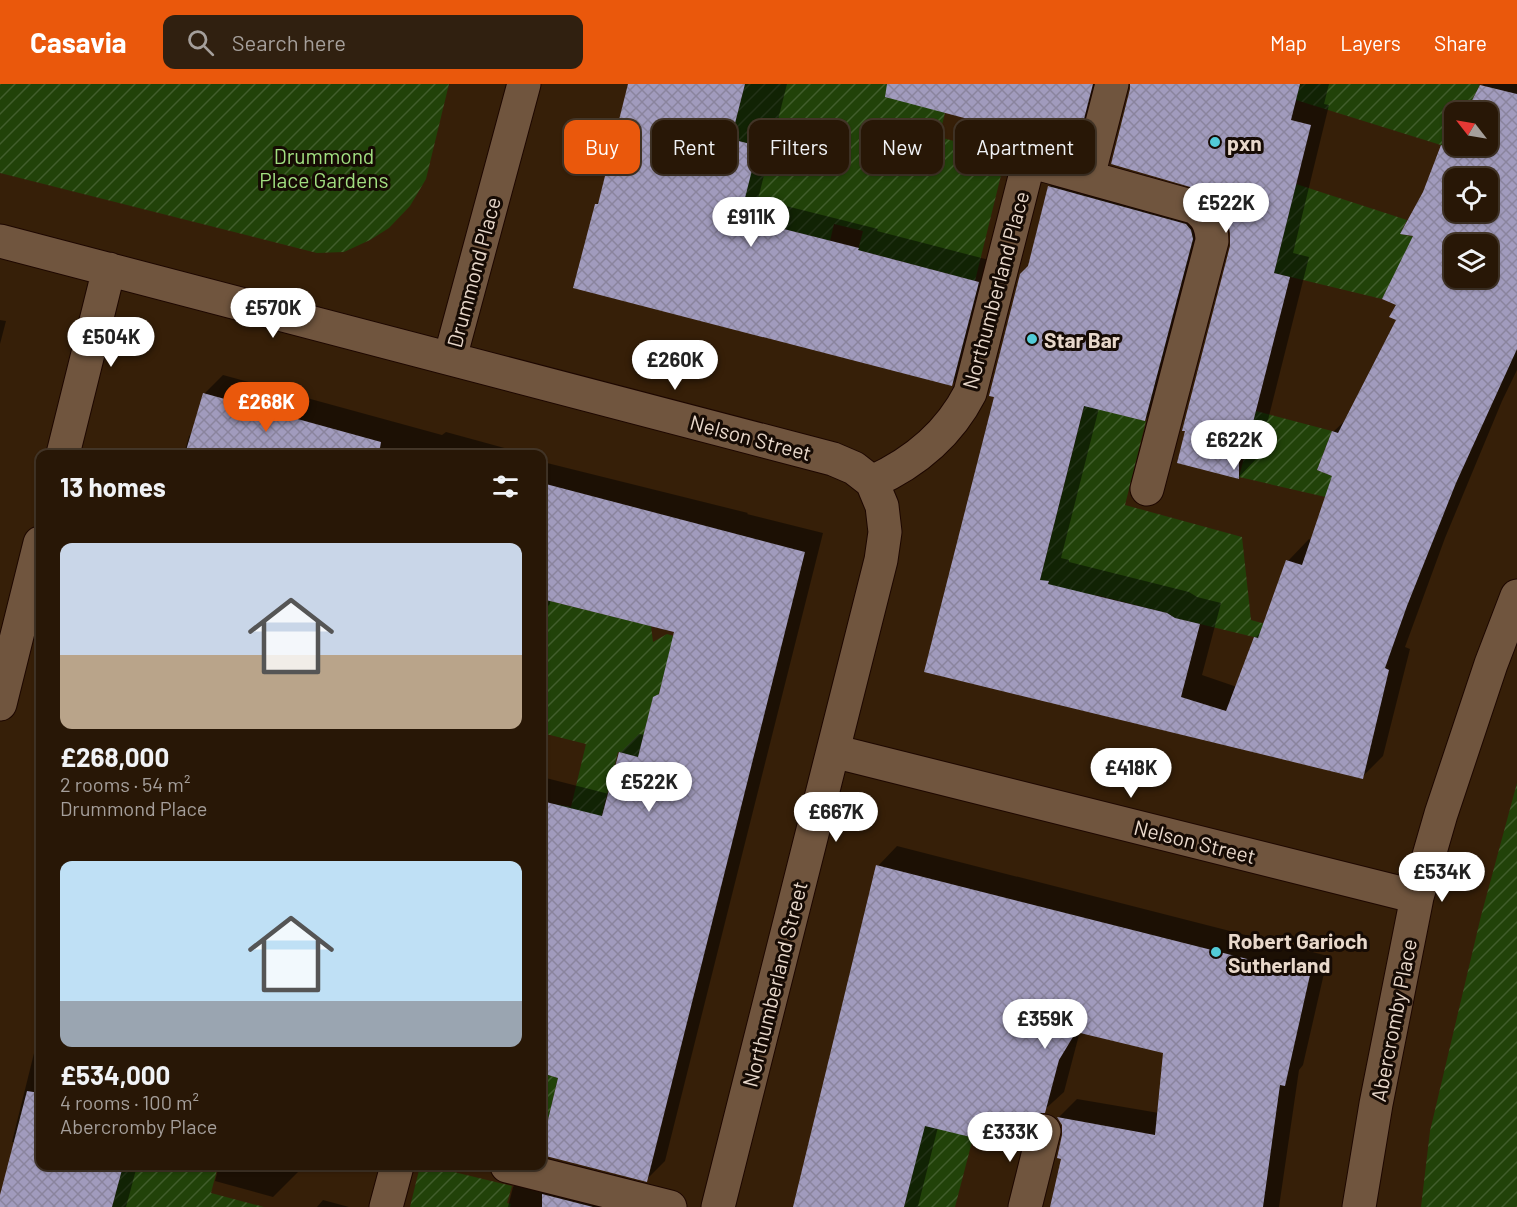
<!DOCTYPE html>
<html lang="en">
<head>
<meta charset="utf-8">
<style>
  body { margin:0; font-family:Barlow,sans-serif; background:#302010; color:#f1f3f6; height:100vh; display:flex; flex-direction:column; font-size:22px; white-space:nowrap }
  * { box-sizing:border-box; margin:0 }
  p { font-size:20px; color:#a59f9b }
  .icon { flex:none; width:33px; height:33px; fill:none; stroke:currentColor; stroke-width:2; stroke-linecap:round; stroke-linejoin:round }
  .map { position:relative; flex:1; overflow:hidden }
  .panel { position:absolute; left:36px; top:366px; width:510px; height:720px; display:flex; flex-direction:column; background:#281706; border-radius:12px; box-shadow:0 2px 4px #0004,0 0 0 2px #443628 }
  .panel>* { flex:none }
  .banner { position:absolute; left:564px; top:36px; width:570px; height:54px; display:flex; gap:12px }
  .needle { width:39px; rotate:301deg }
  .fabs { position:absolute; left:1444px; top:18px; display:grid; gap:12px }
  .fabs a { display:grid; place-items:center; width:54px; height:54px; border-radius:12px; background:#281706; box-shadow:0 2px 4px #0004,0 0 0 2px #443628; font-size:30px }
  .price { position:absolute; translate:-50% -51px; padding:0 14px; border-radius:21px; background:#fff; color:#222; font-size:20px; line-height:39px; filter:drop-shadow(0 2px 3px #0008) }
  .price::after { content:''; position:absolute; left:50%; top:36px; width:18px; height:14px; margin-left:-9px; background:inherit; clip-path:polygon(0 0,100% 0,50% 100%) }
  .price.on { background:#ea580c; color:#fff }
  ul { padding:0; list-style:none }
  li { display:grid; align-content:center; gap:12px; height:318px; padding:0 24px }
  li span { display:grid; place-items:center; height:186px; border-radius:12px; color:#555 }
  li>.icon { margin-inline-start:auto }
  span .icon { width:108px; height:108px; fill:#fffc; stroke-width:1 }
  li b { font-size:26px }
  h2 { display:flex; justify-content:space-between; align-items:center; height:72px; padding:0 24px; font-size:26px }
  .tag { padding:0 21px; border-radius:12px; background:#281706; box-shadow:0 2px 4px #0004,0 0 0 2px #443628; font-size:21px; line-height:54px }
  .tag.on { background:#ea580c; color:#fff }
  header { display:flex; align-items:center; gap:36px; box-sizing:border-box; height:84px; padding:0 30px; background:#ea580c; color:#fff }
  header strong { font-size:28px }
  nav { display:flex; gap:33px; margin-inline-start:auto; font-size:21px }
  .search { width:420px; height:54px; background:#302010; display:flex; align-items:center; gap:15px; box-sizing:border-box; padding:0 21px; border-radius:12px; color:#a59f9b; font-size:22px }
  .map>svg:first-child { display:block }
</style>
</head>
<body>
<header>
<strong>Casavia</strong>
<div class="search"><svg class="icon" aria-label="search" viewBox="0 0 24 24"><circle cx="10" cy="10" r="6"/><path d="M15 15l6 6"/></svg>Search here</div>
<nav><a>Map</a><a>Layers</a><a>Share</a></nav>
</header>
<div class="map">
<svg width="1517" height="1123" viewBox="0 0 1517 1123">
  <defs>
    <pattern id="garden-furrows" width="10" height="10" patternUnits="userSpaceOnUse" patternTransform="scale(1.5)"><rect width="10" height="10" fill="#214209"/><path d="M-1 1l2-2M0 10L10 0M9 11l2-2" fill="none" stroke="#415d2c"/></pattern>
    <pattern id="building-cross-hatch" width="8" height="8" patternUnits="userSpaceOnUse" patternTransform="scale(1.5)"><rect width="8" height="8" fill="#a19bbd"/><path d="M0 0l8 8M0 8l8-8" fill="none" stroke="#8a849d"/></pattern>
  </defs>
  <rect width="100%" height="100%" fill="#361f08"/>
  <path fill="url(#garden-furrows)" fill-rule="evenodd" d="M0,0H449L426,95L410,122L389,144L370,156L344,168L317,169L0,89Z
    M745,0H950L943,28L945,29L939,53L1006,71L975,197L858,166L863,147L834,140L830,157L746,135L713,131L754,78L758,62L731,55Z
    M1300,0H1477L1480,1L1472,16L1512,27L1490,67L1473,71L1296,16ZM1455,28H1488V62H1455Z
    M1296,100L1407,136L1400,150L1415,153L1396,206H1387L1382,215L1274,189Z
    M1089,303L1110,328L1146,337L1125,421L1242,453L1251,536L1277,543L1258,554L1175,534L1167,529L1096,511L1090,517L1045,513L1049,498L1040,496Z
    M1256,327L1332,347L1317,386L1337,394L1330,414L1239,393Z
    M542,515L651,542L653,558L667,550L674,552L659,610L653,614L638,673L618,668L552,925L542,922V770L554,720L571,723L586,660L542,649Z
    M1517,699V1123H1421L1430,1047L1481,832Z
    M542,989L558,994L542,1061Z
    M982,1019L955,1123H904L924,1042Z
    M123,1082H218L211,1109L264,1123H112Z
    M420,1082H429L512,1102L507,1119L511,1120L510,1123H410Z"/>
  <path fill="#0007" fill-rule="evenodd" d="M629,0H787L758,115L878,145L877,147L997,178L971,281L952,300L596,121L601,116Z
    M951,0H1106L1094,49L1074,69L1061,57Z
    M1225,0H1329L1324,20L1329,21L1293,169L1309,173L1268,336L1258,346V373L1239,393Z
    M1483,0H1517V286L1502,317L1445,454L1405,563L1410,565L1383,672L1362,693L926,587L1049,103L1071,81L1207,119L1166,314L1145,336L1099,324L1061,474L1069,476V478L1189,508L1197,513L1221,519L1202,591L1237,603L1255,554L1262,547L1288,477L1309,455L1312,456L1334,391L1333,348L1348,334L1398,236V220L1415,151L1424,108L1443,62L1455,50V62H1488V28H1468ZM1455,94H1488V128H1455ZM1455,160H1488V194H1455Z
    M0,236L6,237L0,260Z
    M223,291L442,351L446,348L526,370H184L189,352L194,347L204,310Z
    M542,375L548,376L547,379L748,429L747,430L823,449L665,1077L646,1096L542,1070L560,992L542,988V693L609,710L620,669L639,650L645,651L655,614L661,608L676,547L550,516V520L542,528Z
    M897,762L1328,872L1303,981L1299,986L1279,1123H1051L1063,1074V1041L1059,1033L1077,1015L1159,1029L1165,967L1080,947L1064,1008L1043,1027L1039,1044L1020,1063L938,1043L918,1122L921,1123H794L878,782Z
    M40,945V1082H137L126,1123H0V1117L15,1058H12Z
    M219,1082H302L301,1085L273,1113L215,1097Z
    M530,1086L654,1123H508L513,1103Z
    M323,1116L349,1123H317Z"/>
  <path fill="url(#building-cross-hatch)" fill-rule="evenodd" d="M628,0H745L731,55L758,62L740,134L859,164L858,166L979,198L952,302L573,204L595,120H598Z
    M887,0H1093L1075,70L1057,65L1059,59L885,13Z
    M1130,0H1300L1291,36L1311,41L1274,189L1290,193L1248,358L1239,354V395L1177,379L1185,347H1182L1230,162V149L1228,137L1220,121L1204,107L1111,80L1130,5Z
    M1480,1L1517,10V265L1456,399L1407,522L1385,584L1389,586L1363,695L924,588L994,313L989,312L1020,190L1028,182L1048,102L1186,140L1191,146L1193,155L1145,337L1084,322L1040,496L1049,497L1048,500L1167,529L1175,534L1200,540L1181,613L1226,627L1254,553L1258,554L1286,476L1302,481L1332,392L1317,386L1332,347L1338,349L1396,236L1389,233L1396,221L1382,215L1413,152L1400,150L1423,108L1441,61L1449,64L1455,52V62H1488V28H1466ZM1455,94H1488V128H1455ZM1455,160H1488V194H1455Z
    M203,309L381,358L379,370H185Z
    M542,399L805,468L647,1098L542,1071V1061L558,994L542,989V717L602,732L619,668L638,673L653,613L659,610L674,548L542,515Z
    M876,781L1310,891L1285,1002L1280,1001L1263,1123H1050L1061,1075L1057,1074L1062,1051V1041L1057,1033L1155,1051L1163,969L1076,948L1059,976L1045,1029H1038L1030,1034L1026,1042L1020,1065L925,1042L904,1123H793Z
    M27,1007L40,1009V1082H123L112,1123H0V1111Z
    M542,1110L593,1123H542Z"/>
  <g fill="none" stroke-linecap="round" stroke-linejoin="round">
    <g stroke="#1d0700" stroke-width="35">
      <path id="minor" d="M1088,93L1112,0
        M0,157L833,375L854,384L872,398L882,422L885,448L881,476L718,1123
        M450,274L524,0
        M63,370L109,185
        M872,398C914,379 949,350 970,309L1029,77L1194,123C1207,131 1212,142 1212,157L1147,405
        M0,620L40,459
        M833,667L1417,813
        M507,1082L670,1123
        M386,1123L397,1082
        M1025,1123L1044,1047
        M1359,1123L1376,1020L1417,813L1441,730L1491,580L1517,512"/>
    </g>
    <use href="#minor" stroke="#70553e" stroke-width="33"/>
  </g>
  <g fill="#52cbd8" stroke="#160b04" stroke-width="2">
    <circle cx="1215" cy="58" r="6"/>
    <circle cx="1032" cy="255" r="6"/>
    <circle cx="1216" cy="868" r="6"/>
  </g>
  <g text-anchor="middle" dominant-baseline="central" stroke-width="6" stroke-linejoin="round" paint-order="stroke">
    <g font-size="21" font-weight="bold" fill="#e8d8cb" stroke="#160b04" text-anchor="start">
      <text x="1227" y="58">pxn</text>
      <text x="1044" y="255">Star Bar</text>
      <text x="1228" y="856">Robert Garioch<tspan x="1228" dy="24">Sutherland</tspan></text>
    </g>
    <g font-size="21" fill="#a1df80" stroke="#160b04">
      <text x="324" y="71">Drummond<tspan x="324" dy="24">Place Gardens</tspan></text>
    </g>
    <g font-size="21" fill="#e8d8cb" stroke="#160b04">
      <text transform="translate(473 188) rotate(-75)">Drummond Place</text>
      <text transform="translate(995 206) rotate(-75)">Northumberland Place</text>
      <text transform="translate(751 353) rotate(15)">Nelson Street</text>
      <text transform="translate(1195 757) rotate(14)">Nelson Street</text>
      <text transform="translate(774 900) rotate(-76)">Northumberland Street</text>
      <text transform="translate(1393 936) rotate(-79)">Abercromby Place</text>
    </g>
  </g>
</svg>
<div class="fabs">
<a><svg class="needle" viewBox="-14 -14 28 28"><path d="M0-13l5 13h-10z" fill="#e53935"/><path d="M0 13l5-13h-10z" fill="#a59f9b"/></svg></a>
<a><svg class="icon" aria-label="locate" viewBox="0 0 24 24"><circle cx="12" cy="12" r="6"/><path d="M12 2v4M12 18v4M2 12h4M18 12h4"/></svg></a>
<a><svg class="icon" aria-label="layers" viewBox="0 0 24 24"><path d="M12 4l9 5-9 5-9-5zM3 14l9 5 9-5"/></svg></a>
</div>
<b class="price" style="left:1226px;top:150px">£522K</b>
<b class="price" style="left:751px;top:164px">£911K</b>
<b class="price" style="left:273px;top:255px">£570K</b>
<b class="price" style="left:111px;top:284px">£504K</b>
<b class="price" style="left:675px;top:307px">£260K</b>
<b class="price on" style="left:266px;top:349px">£268K</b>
<b class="price" style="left:1234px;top:387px">£622K</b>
<b class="price" style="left:1131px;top:715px">£418K</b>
<b class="price" style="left:649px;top:729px">£522K</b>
<b class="price" style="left:836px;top:759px">£667K</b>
<b class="price" style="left:1442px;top:819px">£534K</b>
<b class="price" style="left:1045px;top:966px">£359K</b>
<b class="price" style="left:1010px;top:1079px">£333K</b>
<div class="banner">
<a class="tag on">Buy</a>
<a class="tag">Rent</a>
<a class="tag">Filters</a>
<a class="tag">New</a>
<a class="tag">Apartment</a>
</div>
<section class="panel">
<h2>13 homes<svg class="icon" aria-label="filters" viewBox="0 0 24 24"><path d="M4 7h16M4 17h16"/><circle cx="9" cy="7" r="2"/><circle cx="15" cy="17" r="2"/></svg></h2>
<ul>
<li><span style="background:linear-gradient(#c9d6e8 60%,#b9a48a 0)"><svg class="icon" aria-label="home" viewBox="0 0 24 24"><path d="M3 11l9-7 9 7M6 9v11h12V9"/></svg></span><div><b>£268,000</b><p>2 rooms · 54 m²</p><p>Drummond Place</p></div></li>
<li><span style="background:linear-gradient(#bfe0f5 75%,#9aa5b1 0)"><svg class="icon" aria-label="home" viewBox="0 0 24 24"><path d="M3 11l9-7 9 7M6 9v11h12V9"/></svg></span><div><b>£534,000</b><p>4 rooms · 100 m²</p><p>Abercromby Place</p></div></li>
</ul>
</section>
</div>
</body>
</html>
